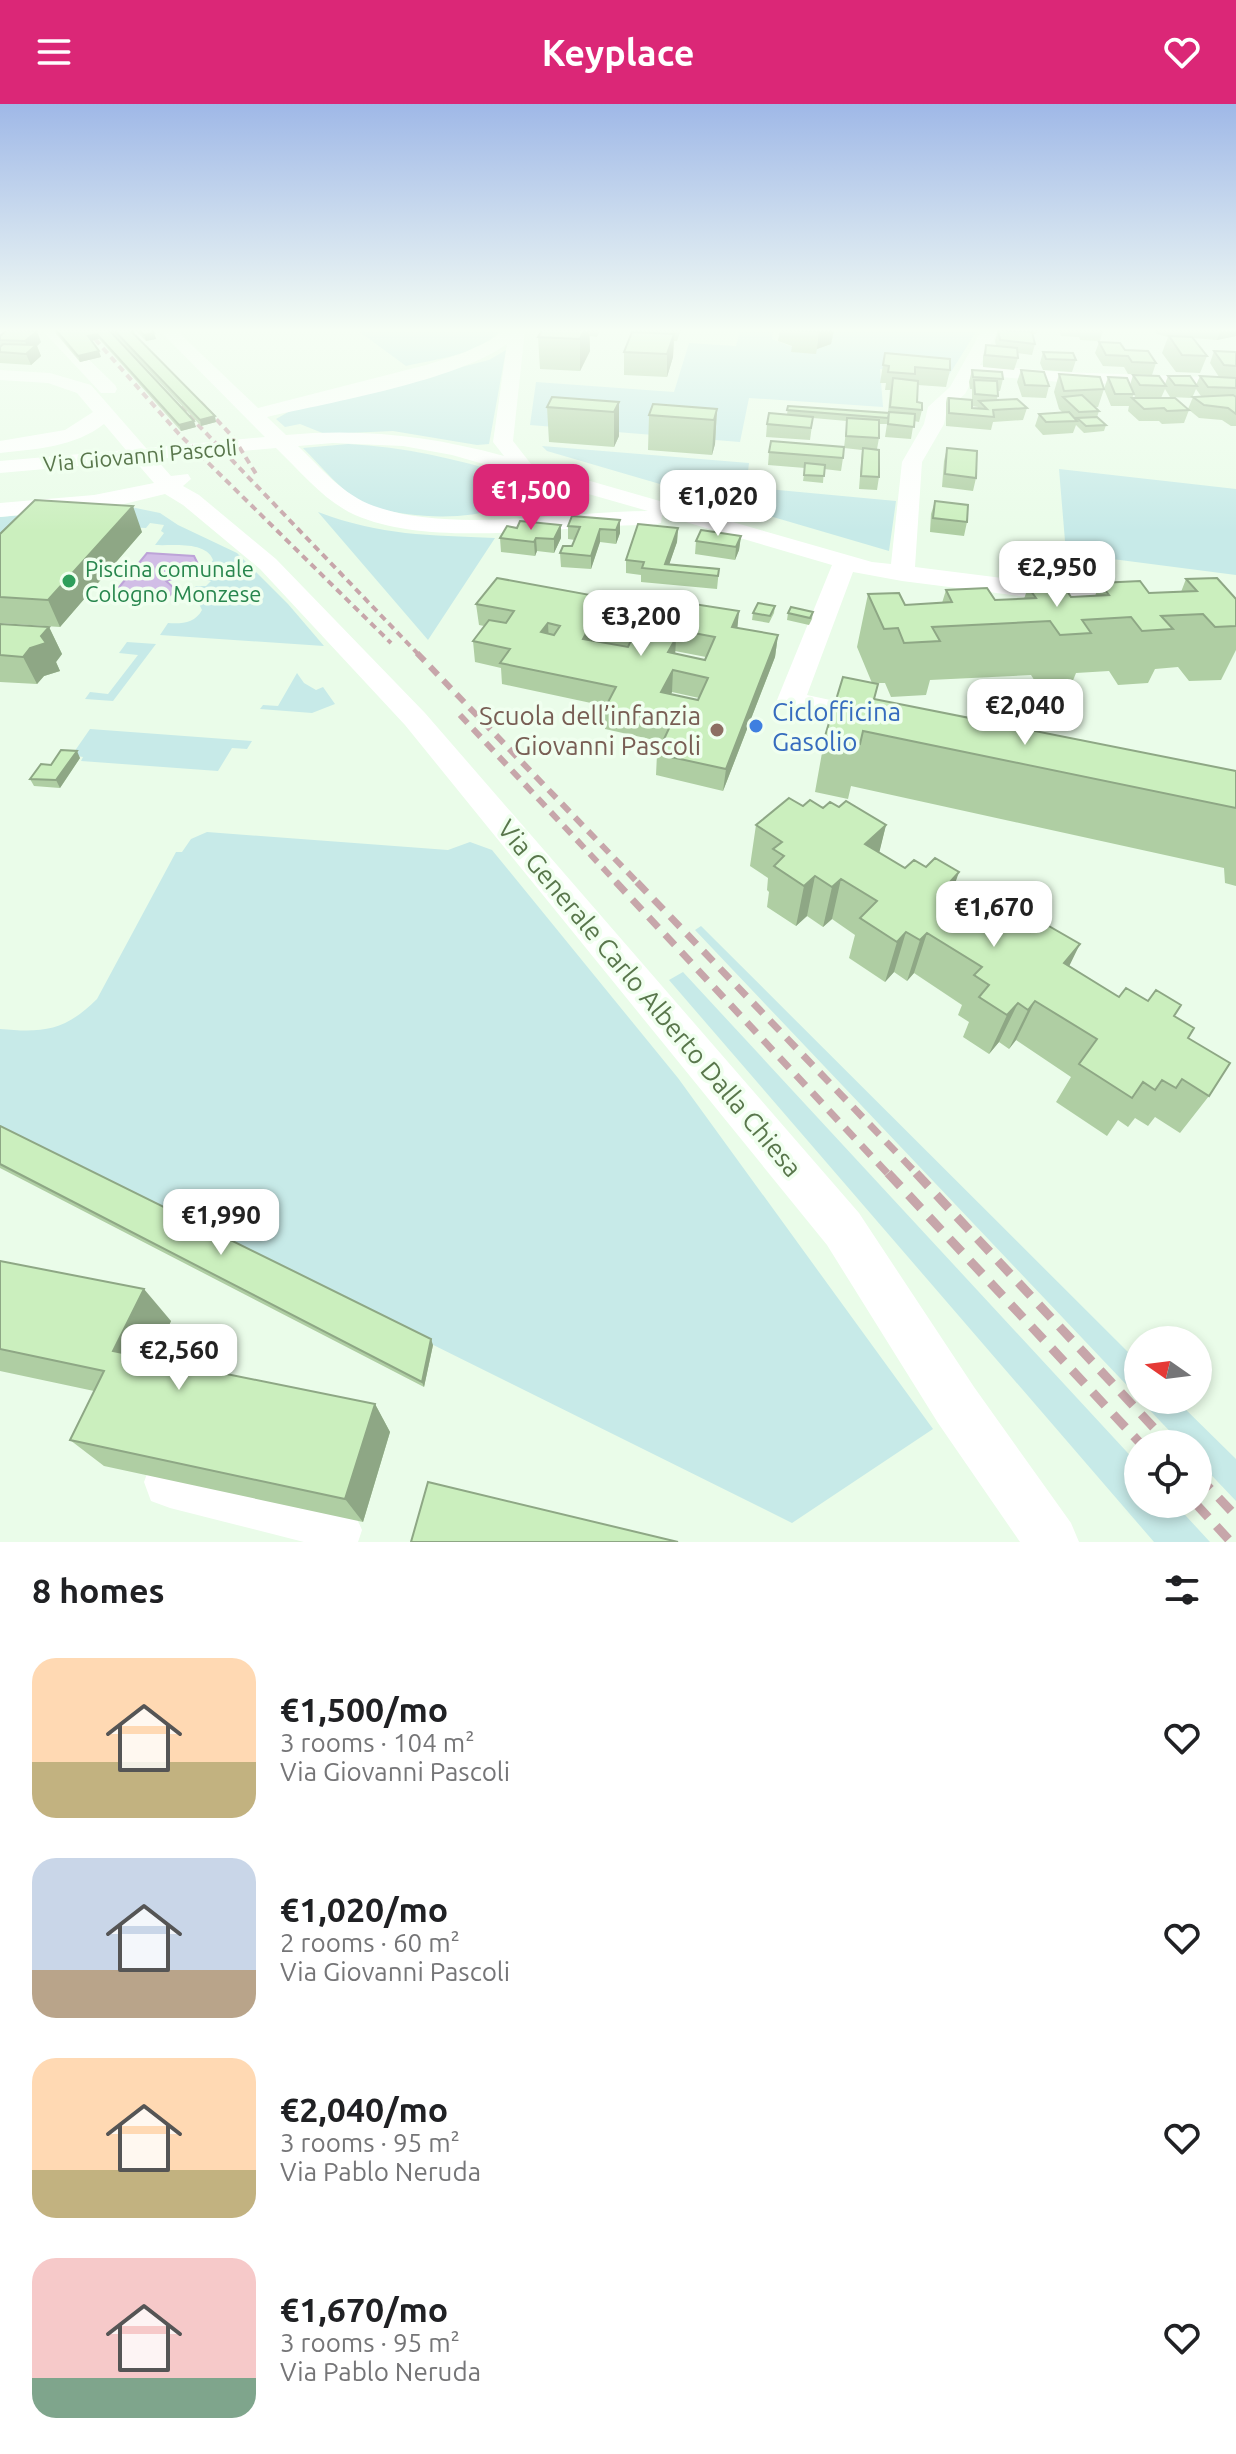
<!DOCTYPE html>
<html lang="en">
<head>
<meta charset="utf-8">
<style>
  body { margin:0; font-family:Ubuntu,sans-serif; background:#f6f6f6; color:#202124; height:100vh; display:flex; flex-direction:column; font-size:30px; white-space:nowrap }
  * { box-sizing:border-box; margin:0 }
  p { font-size:26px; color:#757577 }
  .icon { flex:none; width:44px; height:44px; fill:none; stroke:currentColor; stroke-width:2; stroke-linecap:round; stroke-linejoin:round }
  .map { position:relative; height:1438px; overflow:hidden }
  .side { display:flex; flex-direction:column; background:#fff; flex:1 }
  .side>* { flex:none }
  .needle { width:52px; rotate:284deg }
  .tools { position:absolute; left:1124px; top:1222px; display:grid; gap:16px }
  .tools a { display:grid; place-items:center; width:88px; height:88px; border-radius:50%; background:#fff; box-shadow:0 4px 12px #0003; font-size:40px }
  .price { position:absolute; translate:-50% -68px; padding:0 18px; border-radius:16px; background:#fff; color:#222; font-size:26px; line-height:52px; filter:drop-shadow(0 2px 4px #0008) }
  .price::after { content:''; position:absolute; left:50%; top:48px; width:24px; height:18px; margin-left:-12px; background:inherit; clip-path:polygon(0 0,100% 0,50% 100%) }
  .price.selected { background:#db2777; color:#fff }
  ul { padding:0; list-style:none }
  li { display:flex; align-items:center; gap:24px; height:200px; padding:0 32px }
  li span { display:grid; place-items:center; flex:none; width:224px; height:160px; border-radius:24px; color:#555 }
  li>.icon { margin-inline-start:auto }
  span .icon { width:96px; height:96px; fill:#fffc; stroke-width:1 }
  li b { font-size:34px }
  h2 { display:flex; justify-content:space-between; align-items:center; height:96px; padding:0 32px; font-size:34px }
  header { display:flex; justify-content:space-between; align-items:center; height:104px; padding:0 32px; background:#db2777; color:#fff; font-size:36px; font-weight:700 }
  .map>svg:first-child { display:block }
</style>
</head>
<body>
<header><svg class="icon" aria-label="menu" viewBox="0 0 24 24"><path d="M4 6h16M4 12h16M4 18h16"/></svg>Keyplace<svg class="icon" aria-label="heart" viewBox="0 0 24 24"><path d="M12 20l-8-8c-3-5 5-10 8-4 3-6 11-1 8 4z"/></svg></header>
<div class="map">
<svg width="1236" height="1438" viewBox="0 0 1236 1438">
  <rect width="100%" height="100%" fill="#eafce9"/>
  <path fill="#c7eae8" d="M357,226H501C477,252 439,254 406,262Z
    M740,226H773L772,235L792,243L819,226L976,228L949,271L880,265L883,303L749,294L740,338L530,321L536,278L674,288L689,239L736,242Z
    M506,246L489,340L477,341L393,327L325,330L300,320L285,323L276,315L290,307L489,256Z
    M348,340C405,343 457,355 512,372L520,386C503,423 395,415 363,399C344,390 319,360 303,344Z
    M542,342L749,359L746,383L896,397L889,447L547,347Z
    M1059,365L1236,385V471L1066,449Z
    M126,402L160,409L178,421L237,449L288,500L324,542L160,531L168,519C182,520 195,519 202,506L199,500L184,497L196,482H206L211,477L200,475L213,456C206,437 173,442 155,441L164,429L161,427L164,421L150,419L146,424L44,419L0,431V413Z
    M318,408C382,432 428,431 495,434L428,536Z
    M127,538L156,540L113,597L85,595L90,588L108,590L138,551L119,549Z
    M297,569L304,579L316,586L323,583L335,600L312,609L260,605L263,601L278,602Z
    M90,625L252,637L247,645L232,644L218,667L81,657L83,653L72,651Z
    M207,728L448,746L470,738L492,746L678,974L933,1325L792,1419L0,1026V925C43,929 65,927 97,895L176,748H182L191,735Z
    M701,822L1138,1258V1293L695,826Z
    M683,868L1138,1360V1400H1175L1210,1438H1154L669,876Z
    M1140,1296H1176L1236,1355V1397L1198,1357V1340H1182Z"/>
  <path fill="#d1bde6" stroke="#bda3d8" stroke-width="2" d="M147,449L194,452L198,460L187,470L166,477L175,485C168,498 152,501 138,498L134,491L116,487Z"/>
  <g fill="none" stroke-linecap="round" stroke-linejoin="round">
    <path fill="#fff" fill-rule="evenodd" d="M0,226H25L23,230L0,233Z
      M42,226H59L115,281L117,285L115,289H101Z
      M159,226H176L258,304L426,261L463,249L491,236L504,226H525L513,337L531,360L872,458L891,460L902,358L924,320L928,303L950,283L982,226H998L980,261L1061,268L1236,274V284L1061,278L975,271L965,290L947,305L944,320L922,358L915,463L1123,489L1132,492L1136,497L1132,502L1123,505L902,477L853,468L807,591L886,608L890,614L886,620L876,623L781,602L777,596L832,461L662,411L661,419L653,421C566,420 435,446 355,411C324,397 301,368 276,344L156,355L171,372L188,370L191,375L183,382L199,391L276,455L425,609L859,1109L974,1283L1071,1419L1079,1438H1020L938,1319L827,1141L405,621L260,465L183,401L165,390L120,401L0,413V399L94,391L154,379L135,357L0,369V357L126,346L104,320C75,343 36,345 0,349V337L65,326L93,308L77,289L48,279L0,276V266L50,269L91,281L146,344L265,333ZM507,240L493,338L504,352C431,332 362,324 286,331L267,313C332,298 455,277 507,240ZM333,339L403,342L452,351L648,407C566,407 451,430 374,402C343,391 321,364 298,342Z
      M170,1352L313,1385C339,1396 351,1399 362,1426L358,1438H304L170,1404L151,1397L144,1378L151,1359Z"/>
    <path stroke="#c7a6aa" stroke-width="4" stroke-dasharray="7 5" stroke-linecap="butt" d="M87,226L179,330L391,539
      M200,298L233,333L258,373
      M181,303L419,551"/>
    <path stroke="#c7a6aa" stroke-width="6" stroke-dasharray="11 8" stroke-linecap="butt" d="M417,549L639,780
      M460,611L618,780"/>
    <path stroke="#c7a6aa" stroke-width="7" stroke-dasharray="14 10" stroke-linecap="butt" d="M616,778L889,1071
      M637,778L918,1071"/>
    <path stroke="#c7a6aa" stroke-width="9" stroke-dasharray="18 12" stroke-linecap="butt" d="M888,1069L1141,1340
      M916,1069L1169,1340
      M1198,1372L1236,1412
      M1196,1400L1231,1438"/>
  </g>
  <path fill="#afcea3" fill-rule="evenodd" d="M53,226H151L154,229L156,235L146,237L136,227L132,228L216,318L201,322L116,232H115L196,323L181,327L99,235L91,237L101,253L80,258Z
    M542,226H600L597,233L590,232V247L580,267L540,265L538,233Z
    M636,226H681L677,237H674L673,253L667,273L624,271V248L636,228Z
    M780,226H834L831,240L817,245L816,250L791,248L792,242L778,237Z
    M998,226L1015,227L1008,226H1038L1036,230H1032L1035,240L1032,251L1017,249L1018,254L1014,266L983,263V252L986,241L996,242L995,237Z
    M1059,226H1103L1100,237L1080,236L1079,233L1061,232Z
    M1152,226H1236V232L1217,236L1193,234L1207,252L1200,269L1176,268L1162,249L1168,233L1157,230Z
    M0,232L41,238L37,242L41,252L31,261L0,259Z
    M1099,238L1125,246L1156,259L1152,271L1128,270L1124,263L1103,262L1095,249Z
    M1214,247L1236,248V274L1219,273L1210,259Z
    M1043,248L1076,256L1072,268L1043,266L1040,259Z
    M885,249L950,266L946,283L918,281L917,298L922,306L919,318L914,317L911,335L885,333L887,320H879V334L877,345L879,373L877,386L859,385L862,346L844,344L847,317L813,314L810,336L766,333L767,320L787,311L788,302L888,309L890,286H885L886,279H880Z
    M972,266L1003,275L1000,287H998L997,296L1027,304L1023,316L993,318L991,326L946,322V299L947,293L972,304H977L978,303L972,302V285H970L969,278Z
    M1021,266L1049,282L1046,294L1022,293L1017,278Z
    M1059,270L1104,285L1098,303H1095L1099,307L1097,313L1106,321L1104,327L1084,329L1076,321L1073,329L1043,331L1035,322L1039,310L1063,309L1059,305L1054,288Z
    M1133,271L1165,280L1168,272L1196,281L1200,272L1236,274V322H1231L1222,316L1199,314L1188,305L1193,293L1201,292L1196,285L1192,294L1170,293L1165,285L1161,294L1135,293L1134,290L1132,294L1189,306L1184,319L1162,320L1159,317H1139L1128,307L1129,302H1111L1104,285L1108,273L1130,281Z
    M619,298V332L614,343L549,338L547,303Z
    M717,305L715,340L712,351L648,346L649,311Z
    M947,344L976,374L973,387L942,383L944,357Z
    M769,348L843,354L841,367L824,365L823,379L803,377L805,364L768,361Z
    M935,397L967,418L964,432L930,428L931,410Z
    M620,416V429L616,440L600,438L591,465L561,463L560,449L572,442L575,436L568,435V422Z
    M561,421V434L554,449L537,447L535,452L501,448L500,434L517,424Z
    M678,424L677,438L669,460L719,465L717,485L641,478V471L626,469V456Z
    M142,428L60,523L0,519V430Z
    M741,432L739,446L735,456L695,450L696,437Z
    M1186,475L1236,495V546L1221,576L1189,577L1178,563L1155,565L1148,579L1118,581L1109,567L1076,569L1070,584L1040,585L1031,571L930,576L926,591L891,593L885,579H873L875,595L1236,667V782L1225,779L1224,764L851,682L848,695L815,688L825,632L872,579L857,543L868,490L905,501L942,499L946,486L995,496L1024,495L1028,483L1071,493L1095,492L1100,479L1149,489L1181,488Z
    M595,492L739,507L737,524L778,531L775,553L723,687L656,671L657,650L663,638L605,625V602L502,580L501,564L475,558L473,537L484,522L479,521L476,500ZM675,547L706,553L705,556L675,550ZM672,588L699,594L698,596L671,590Z
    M775,502L774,509L769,519L752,516L753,509Z
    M813,508L812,515L809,521L787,516L788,509Z
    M0,520L49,523L62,550L56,558L60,567L44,572L37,580L0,578Z
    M80,654L60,684L34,682L30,675L51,661Z
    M803,702L839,703L886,721L879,748L905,764L955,780L966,787L962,798L1119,893L1174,912L1188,934L1209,992L1180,1029L1155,1013L1148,1022L1135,1014L1128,1023L1118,1016L1107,1032L1056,998L1071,973L1016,936L1009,945L999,938L989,950L963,933L969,918L958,911L962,901L914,869L907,877L894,868L885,878L849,854L855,831L832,815L823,823L807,812L796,822L767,803L769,788L767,786L768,774L750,762L756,721Z
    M0,1022L433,1241L424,1283L0,1064Z
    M0,1157L171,1217L153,1255L375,1300L390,1328L363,1418L104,1362L70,1336L94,1287L0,1267Z"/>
  <path fill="#8ea785" d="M584,226H589L590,247L580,267V235Z
    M819,226H834L831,240L817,245Z
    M1221,226H1236V232L1217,236Z
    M37,227L41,238L37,242L41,252L31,261L26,250L29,247L25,237Z
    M154,229L156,235L146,237L144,231Z
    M97,230L99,235L90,237L88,232Z
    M674,230L673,253L667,273V250Z
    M99,247L101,253L80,258L78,252Z
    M619,298V332L614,343V308Z
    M717,305L715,340L712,351L714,316Z
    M215,312L216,318L201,322L200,316Z
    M194,317L196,323L181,327L179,321Z
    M133,402L142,428L60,523L48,496Z
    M620,416V429L616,440V426Z
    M561,421V434L554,449V435Z
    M678,424L677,438L667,467L665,460Z
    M600,425V438L591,465V452Z
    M741,432L739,446L735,456L736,443Z
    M536,434L537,447L535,452L534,438Z
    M739,507L737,528L732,523Z
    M593,516L594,537L583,535Z
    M548,519L549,540L541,528Z
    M49,523L62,550L56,558L60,567L44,572L37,580L23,553Z
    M778,531L775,553L723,687L726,665Z
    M676,534L675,555L668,548Z
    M673,566L672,588L661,610V588Z
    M77,647L80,654L60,684L56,676Z
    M886,721L876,762L865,740Z
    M959,768L945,809L950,778Z
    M815,772L807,812L796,822L804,782Z
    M841,775L832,815L823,823L832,783Z
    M966,787L951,827L957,795Z
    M906,828L894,868L885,878L897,838Z
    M927,829L914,869L907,877L920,836Z
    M1080,840L1060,881L1064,859Z
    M1035,897L1016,936L1009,945L1028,906Z
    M1018,899L999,938L989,950L1007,911Z
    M144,1185L171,1217L143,1277L113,1247Z
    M431,1235L433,1241L424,1283L422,1278Z
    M375,1300L390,1328L363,1418L345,1395Z"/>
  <path fill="#cbefbe" stroke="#8ea785" stroke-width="2" fill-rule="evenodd" d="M7,226L37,227L25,237L0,236V232Z
    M56,226H130L215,312L200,316L114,226L110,227L194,317L179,321L97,230L88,232L99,247L78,252Z
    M139,226H151L154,229L144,231Z
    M542,226H584L580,235L538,233Z
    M794,226H819V228Z
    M998,226L1032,228L1035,240L1000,236Z
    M632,228L674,230L667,250L624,248Z
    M1169,232L1192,233L1207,252L1182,251Z
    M1099,238L1120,239L1125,246L1148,247L1156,259L1132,258L1128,252L1106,251Z
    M3,240L36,241L26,250L0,248V243Z
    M986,241L1017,244L1018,254L985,251Z
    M1214,247L1236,248V262L1224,261Z
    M1043,248L1073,249L1076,256L1046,255Z
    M885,249L950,255V266L915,263V270L888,268L889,262L883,261Z
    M972,266L1002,268L1003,275L973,273Z
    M1021,266L1044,268L1049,282L1025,281Z
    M1059,270L1100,273L1104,285L1064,287Z
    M1133,271L1159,272L1166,282L1140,281Z
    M1168,272H1190L1197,282L1175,281Z
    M1200,272L1236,274V284L1208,283Z
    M1108,273L1127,274L1134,290H1115Z
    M893,274L918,277L917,298L922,299V306L890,303Z
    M974,276L997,277L998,292L975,290Z
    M1082,291L1099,307L1079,308L1063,293Z
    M1233,291L1236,293V310L1228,304L1204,301L1193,293Z
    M552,293L619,298L614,308L547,303Z
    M949,294L972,296V304L987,305L979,297L1017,295L1027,304L993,306L994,313L949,309Z
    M1132,294H1175L1189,306L1167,307L1164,304L1144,305Z
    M653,300L717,305L714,316L649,311Z
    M788,302L889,309L888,314L787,306Z
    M889,308L915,310L914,323L888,320Z
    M1069,308L1077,317L1046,318L1039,310Z
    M769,309L813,313L811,324L767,320Z
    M1097,313L1106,321L1086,322L1077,314Z
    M847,314L879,316V334L846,332Z
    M771,337L844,343L843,354L769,348Z
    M863,344L879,346V373L861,372Z
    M947,344L977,347L976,374L945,370Z
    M805,359L825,361L824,372L804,371Z
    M35,396L133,402L48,496L0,493V430Z
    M935,397L968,401L967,418L933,414Z
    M572,412L620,416L616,426L600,425L591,452L560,449L563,442H572L580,423L568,422Z
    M520,417L561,421L554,435L536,434L534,438L500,434L507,422L517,424Z
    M638,420L678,424L665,460L719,465L718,472L642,464L644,458L626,456Z
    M701,426L741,432L736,443L696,437Z
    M497,474L595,492L597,488L608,490L610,487L739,507L732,523L778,531L726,665L657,650L672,618L605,604L616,583L500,559L510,545L473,537L489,516L506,519L514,507L476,500ZM593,516L637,524L628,543L583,535ZM548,519L560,522L554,531L541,528ZM667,524L715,533L705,556L668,548L676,534L663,531ZM673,566L708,574L698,596L661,588Z
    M1217,474L1236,495V522L1215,523L1203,510L1161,512L1173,525L1142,527L1131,513L1082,516L1091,529L1060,531L1050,517L932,523L940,537L904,539L898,524L884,525L868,490L899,489L905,501L952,498L946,486L987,484L995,496L1036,494L1028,483L1063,481L1071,493L1109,491L1100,479L1140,477L1149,489L1197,487L1186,475Z
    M758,499L775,502L770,512L753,509Z
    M791,503L813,508L810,514L788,509Z
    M0,520L49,523L41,532L46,539L30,544L23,553L0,551Z
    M843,573L878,580L874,595L1236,667V704L863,627L860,640L825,632Z
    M61,646L77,647L56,676L30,675L41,660L51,661Z
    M789,694L803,702L810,696L823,704L830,698L839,703L846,697L886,721L865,740L905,764L914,756L926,763L935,754L959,768L950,778L966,787L957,795L1006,824L1012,817L1030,828L1040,817L1080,840L1064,859L1119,893L1126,884L1148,897L1156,886L1181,901L1174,912L1194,924L1188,934L1230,959L1209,992L1182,975L1176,984L1162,976L1155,986L1143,978L1132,994L1079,960L1097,935L1035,897L1028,906L1018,899L1007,911L979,893L989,881L974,871L982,863L927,829L920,836L906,828L897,838L860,814L877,797L841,775L832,783L815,772L804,782L774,762L784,752L773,745L782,738L756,721Z
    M0,1022L431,1235L422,1278L0,1060Z
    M0,1157L144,1185L113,1247L375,1300L345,1395L70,1336L104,1267L0,1245Z
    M428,1378L678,1438H411Z"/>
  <linearGradient id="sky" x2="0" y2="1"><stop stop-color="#9fb8e7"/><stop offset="0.53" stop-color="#f6fef5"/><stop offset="1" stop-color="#f6fef5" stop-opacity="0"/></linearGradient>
  <rect width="1236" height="427" fill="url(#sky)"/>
  <circle fill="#2e9e5b" stroke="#f0ffef" stroke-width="3" cx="69" cy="477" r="8"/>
  <circle fill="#3f7fe0" stroke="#f0ffef" stroke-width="3" cx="756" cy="622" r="8"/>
  <circle fill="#8d6e63" stroke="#f0ffef" stroke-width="3" cx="717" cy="626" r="8"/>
  <g text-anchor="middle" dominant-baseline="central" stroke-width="7" stroke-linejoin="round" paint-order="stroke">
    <g font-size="22" fill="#59774c" stroke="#f0ffef">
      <text transform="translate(140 351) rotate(-5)">Via Giovanni Pascoli</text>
    </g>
    <g font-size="22" fill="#27864d" stroke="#f0ffef" text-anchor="start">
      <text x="85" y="464">Piscina comunale<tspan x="85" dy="25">Cologno Monzese</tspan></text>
    </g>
    <g font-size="26" fill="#366cbe" stroke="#f0ffef" text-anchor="start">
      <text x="772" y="607">Ciclofficina<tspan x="772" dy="30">Gasolio</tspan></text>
    </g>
    <g font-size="26" fill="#785e54" stroke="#f0ffef" text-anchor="end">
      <text x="701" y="611">Scuola dell’infanzia<tspan x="701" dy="30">Giovanni Pascoli</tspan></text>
    </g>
    <g font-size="26" fill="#59774c" stroke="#f0ffef">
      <text transform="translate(650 894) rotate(50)">Via Generale Carlo Alberto Dalla Chiesa</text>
    </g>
  </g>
</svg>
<div class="tools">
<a><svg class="needle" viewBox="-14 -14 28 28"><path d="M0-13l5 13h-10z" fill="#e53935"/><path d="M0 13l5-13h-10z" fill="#757577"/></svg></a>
<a><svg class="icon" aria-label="locate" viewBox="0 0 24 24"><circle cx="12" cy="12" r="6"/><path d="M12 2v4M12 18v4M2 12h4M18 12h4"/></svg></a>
</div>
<b class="price selected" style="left:531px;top:428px">€1,500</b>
<b class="price" style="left:718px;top:434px">€1,020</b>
<b class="price" style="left:1057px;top:505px">€2,950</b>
<b class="price" style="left:641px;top:554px">€3,200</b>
<b class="price" style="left:1025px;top:643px">€2,040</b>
<b class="price" style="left:994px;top:845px">€1,670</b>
<b class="price" style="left:221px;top:1153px">€1,990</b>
<b class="price" style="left:179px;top:1288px">€2,560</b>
</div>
<section class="side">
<h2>8 homes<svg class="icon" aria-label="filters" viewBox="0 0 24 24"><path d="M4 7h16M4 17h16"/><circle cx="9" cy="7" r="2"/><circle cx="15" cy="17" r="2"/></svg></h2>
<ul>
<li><span style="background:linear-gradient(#ffd9b3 65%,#c2b280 0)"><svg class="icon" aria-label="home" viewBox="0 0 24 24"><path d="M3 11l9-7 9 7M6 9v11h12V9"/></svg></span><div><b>€1,500/mo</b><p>3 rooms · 104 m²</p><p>Via Giovanni Pascoli</p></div><svg class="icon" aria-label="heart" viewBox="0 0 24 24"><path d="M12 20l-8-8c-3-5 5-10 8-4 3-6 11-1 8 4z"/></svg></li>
<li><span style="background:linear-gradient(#c9d6e8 70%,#b9a48a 0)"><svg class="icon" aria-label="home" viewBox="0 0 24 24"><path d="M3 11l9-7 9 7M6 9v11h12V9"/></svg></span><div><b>€1,020/mo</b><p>2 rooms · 60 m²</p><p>Via Giovanni Pascoli</p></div><svg class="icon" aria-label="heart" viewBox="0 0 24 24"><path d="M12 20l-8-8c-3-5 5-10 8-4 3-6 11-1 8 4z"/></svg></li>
<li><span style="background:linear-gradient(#ffd9b3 70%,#c2b280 0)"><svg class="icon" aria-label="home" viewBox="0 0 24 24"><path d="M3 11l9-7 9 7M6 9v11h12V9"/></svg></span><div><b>€2,040/mo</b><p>3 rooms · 95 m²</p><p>Via Pablo Neruda</p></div><svg class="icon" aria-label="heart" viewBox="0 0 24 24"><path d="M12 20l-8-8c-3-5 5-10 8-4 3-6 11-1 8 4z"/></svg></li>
<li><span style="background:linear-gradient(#f6c9c9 75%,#7fa58c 0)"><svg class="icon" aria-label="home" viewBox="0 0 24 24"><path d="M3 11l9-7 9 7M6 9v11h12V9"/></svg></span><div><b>€1,670/mo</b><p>3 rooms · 95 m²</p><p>Via Pablo Neruda</p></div><svg class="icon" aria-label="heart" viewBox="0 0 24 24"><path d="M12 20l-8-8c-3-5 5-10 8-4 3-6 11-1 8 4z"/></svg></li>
</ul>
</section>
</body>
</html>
